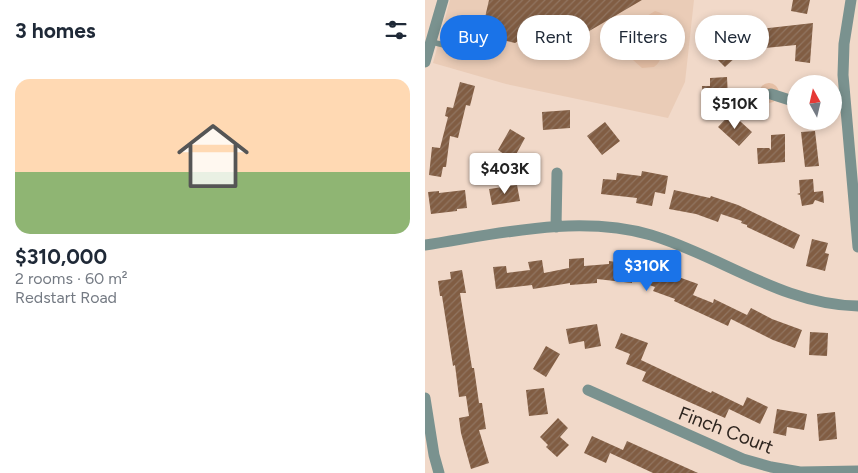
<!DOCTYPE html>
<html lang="en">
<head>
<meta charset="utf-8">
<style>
  body { margin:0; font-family:Figtree,sans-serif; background:#f6f6f7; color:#1f2937; height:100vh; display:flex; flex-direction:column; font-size:19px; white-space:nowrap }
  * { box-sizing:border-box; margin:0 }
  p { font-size:16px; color:#747a83 }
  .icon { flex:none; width:28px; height:28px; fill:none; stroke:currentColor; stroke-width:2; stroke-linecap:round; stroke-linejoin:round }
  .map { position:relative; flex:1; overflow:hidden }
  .panel { display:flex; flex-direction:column; background:#fff; width:425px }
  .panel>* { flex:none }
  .guide { position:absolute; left:15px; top:15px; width:342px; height:45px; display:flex; gap:10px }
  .needle { width:32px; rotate:352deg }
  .tools { position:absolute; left:362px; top:75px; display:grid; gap:10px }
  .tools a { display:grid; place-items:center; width:55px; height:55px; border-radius:50%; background:#fff; box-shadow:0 2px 8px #0003; font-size:25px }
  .price { position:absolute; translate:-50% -42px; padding:0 11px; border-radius:5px; background:#fff; color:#222; font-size:16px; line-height:32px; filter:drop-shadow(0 1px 2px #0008) }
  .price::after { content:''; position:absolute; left:50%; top:30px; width:15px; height:11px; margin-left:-8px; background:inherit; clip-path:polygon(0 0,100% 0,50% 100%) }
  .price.on { background:#1a73e8; color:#fff }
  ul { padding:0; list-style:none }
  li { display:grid; align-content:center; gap:10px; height:265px; padding:0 15px }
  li+li { border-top:1px solid #e0e1e3 }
  li span { display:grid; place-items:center; height:155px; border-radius:15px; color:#555 }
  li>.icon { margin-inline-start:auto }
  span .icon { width:90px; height:90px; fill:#fffc; stroke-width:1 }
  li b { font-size:21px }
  h2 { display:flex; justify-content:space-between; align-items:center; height:60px; padding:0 15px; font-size:21px }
  .tag { padding:0 18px; border-radius:22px; background:#fff; box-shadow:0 2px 8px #0003; font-size:18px; line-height:45px }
  .tag.on { background:#1a73e8; color:#fff }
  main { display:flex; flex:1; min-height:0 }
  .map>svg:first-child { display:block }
</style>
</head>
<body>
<main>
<section class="panel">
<h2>3 homes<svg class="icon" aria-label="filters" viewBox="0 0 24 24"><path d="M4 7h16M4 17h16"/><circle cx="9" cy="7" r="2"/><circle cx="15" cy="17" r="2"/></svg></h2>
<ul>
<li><span style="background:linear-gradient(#ffd9b3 60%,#8fb573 0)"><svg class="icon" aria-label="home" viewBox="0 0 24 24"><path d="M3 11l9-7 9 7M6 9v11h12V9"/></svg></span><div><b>$310,000</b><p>2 rooms · 60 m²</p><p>Redstart Road</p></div></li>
</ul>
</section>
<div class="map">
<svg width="433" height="473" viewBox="0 0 433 473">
  <defs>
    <pattern id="building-hatch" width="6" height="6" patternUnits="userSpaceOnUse" patternTransform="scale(1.25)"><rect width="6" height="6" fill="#815d43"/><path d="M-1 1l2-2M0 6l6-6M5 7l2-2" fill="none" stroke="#917561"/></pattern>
  </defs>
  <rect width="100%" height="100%" fill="#f1d9c9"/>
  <path fill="#eaccb7" d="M25,0H269L260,82L243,118L81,84L8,63Z"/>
  <path fill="#e5bfa5" d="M230,11C255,18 254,39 235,53C236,60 234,63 229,67L217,68L208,60L207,55L219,48L207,25Z
    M334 93a10 10 0 1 1 20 0a10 10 0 1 1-20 0Z"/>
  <path fill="url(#building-hatch)" d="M64,0H217L137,47L123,23L90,43L56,35Z
    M368,0H385L382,14L366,11Z
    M388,23L385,63L370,61L371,45L340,48V42L327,43L326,30Z
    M312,34L323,46L300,67L289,56Z
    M302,77L303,97L289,98L300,108L285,109L284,98H278L277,86H285V78Z
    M35,82L50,86L45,106L41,105L33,138L25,136L21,167H18L16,177L4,175L7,147L15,148L23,117L20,116L22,107L28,108Z
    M145,110V128L118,130L117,112Z
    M306,113L327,132L314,146L293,127Z
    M180,122L195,141L177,155L162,136Z
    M85,129L100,138L88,160L73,150Z
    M390,131L394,166L380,167L376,132Z
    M360,134V162L333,164L332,148H344L346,150V135Z
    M217,171L243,176L240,194L230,192L227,206L211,203L212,198L176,194L178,179L191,180L192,173L216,176Z
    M388,179L389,192L398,191L399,203L390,200L388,204L377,206L375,195L372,194L375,193L374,180Z
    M92,185L95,201L67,205L64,189Z
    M40,190L42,208L32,209V211L6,214L3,192L14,191V193Z
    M249,190L285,198L286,196L313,205L375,235L369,249L322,227V225L316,223L317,221L296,214L293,222L271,214L244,209Z
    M387,239L403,243L400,253L404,254L400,271L381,266Z
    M159,258V266L184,264V261L198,263V260L212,262L273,284L268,295L288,303L289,299L322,315L326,308L347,319L377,330L370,348L348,340L306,319L303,326L249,301L250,299L228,291L230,287L207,279V283L172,279V283L145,285V283L108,289L107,285L71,289L68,267L81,266L82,273L105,270L103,262L117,260L119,273L144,268V259Z
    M37,270L41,293H35L47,368H49L54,403H57L61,429L54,430L64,463L46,469L36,433L34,418L44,416L41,396L34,397L30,365L28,366L17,296H15L13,281L26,279L25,272Z
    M172,324L176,346L160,349L159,341L144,344L141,329Z
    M385,332L403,333L402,356L384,355Z
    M196,333L223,343L216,360L286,393L287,391L318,406L322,397L343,407L335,424L304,409L300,418L217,381L221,372L201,364L205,354L190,348Z
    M121,346L135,354L121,377L108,369Z
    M119,388L123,414L104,416L101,390Z
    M352,409L382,414L379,430L362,427L361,436L348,433Z
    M410,412L412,439L394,441L392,414Z
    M133,418L143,428L135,437L144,445L132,457L121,447L123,445L115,437Z
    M167,436L198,450L202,441L273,473H228L185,453L181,463L159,453Z"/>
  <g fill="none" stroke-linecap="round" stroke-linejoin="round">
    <path stroke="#7a928f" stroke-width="5.5" d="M7,42L50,53
      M40,50L43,39"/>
    <path stroke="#7a928f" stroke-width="11" d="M426,0L419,44L418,75L433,247
      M0,62L18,0
      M346,94L371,102
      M131,227L132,173
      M0,245C73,234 153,214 226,235C296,256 358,305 433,306
      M163,390L318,459L346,467L375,472L433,471
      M0,398L9,455L14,473"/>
  </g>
  <g text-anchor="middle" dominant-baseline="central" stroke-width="5" stroke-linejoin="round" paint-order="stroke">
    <g font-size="19" fill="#2e251f" stroke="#f1d9c9">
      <text transform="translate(301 430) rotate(21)">Finch Court</text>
    </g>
  </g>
</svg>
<div class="tools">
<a><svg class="needle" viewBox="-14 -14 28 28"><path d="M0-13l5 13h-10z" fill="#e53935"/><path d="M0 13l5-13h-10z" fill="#747a83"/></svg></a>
</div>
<b class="price" style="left:310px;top:130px">$510K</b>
<b class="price" style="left:80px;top:195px">$403K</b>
<b class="price on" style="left:222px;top:292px">$310K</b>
<div class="guide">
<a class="tag on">Buy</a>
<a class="tag">Rent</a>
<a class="tag">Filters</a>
<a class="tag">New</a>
</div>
</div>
</main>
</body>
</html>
